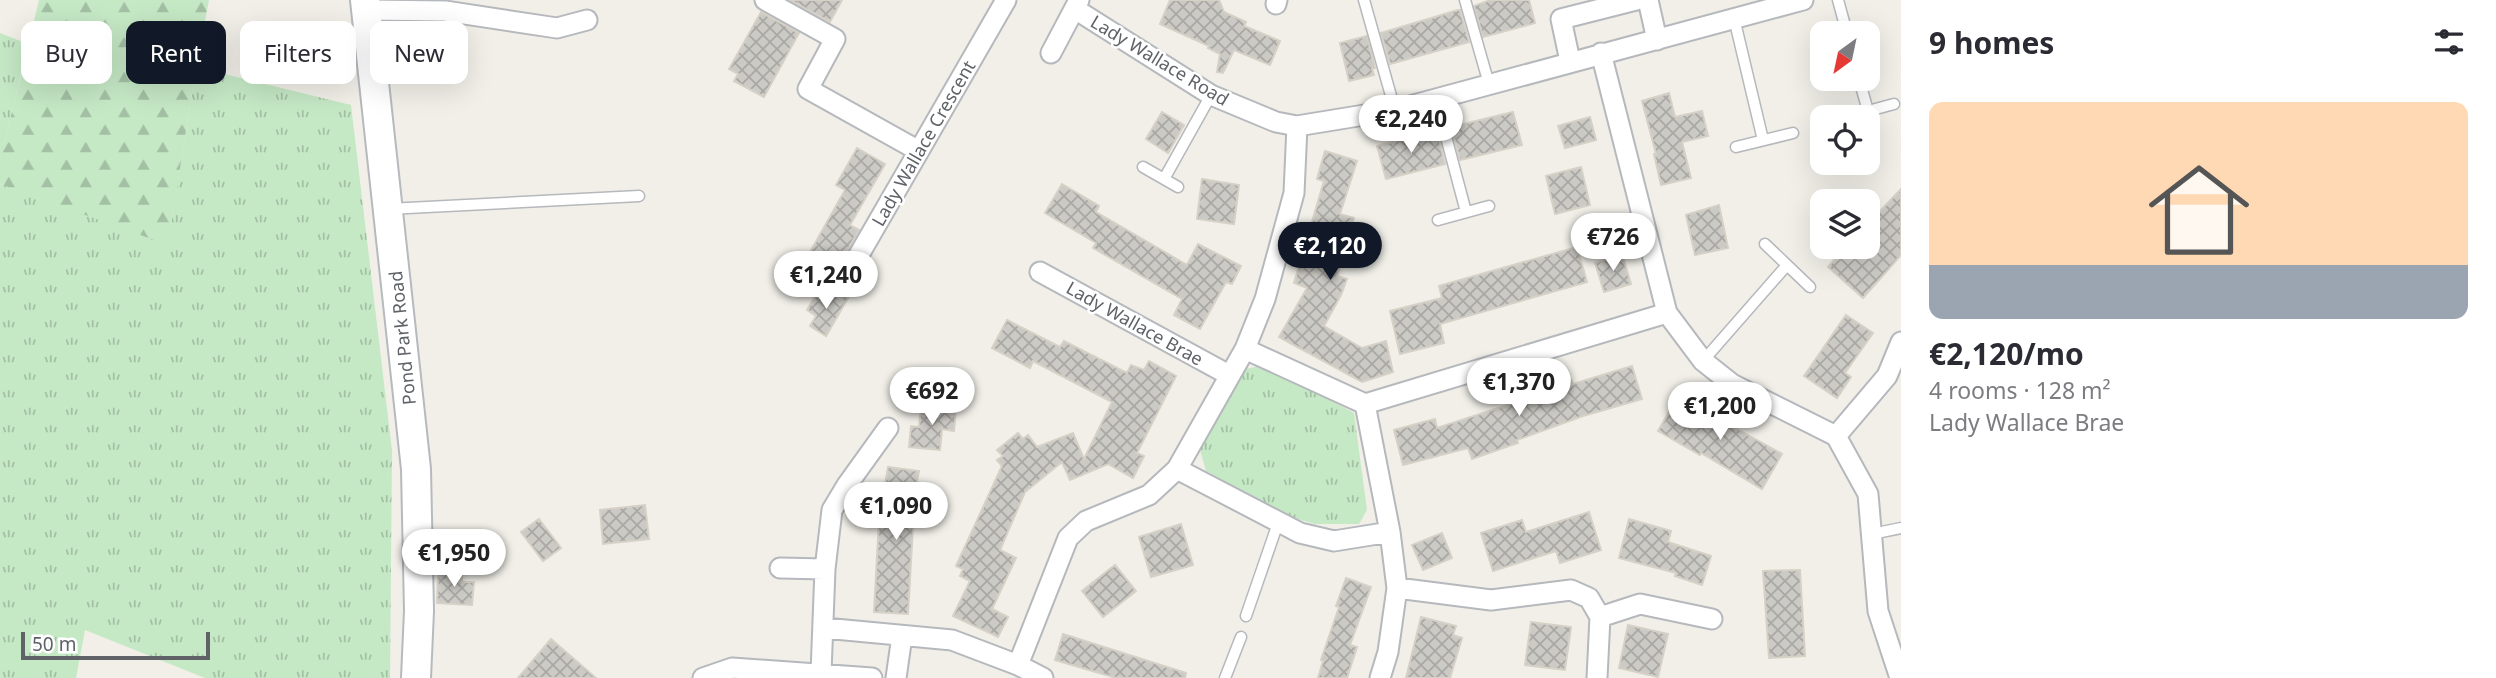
<!DOCTYPE html>
<html lang="en">
<head>
<meta charset="utf-8">
<style>
  body { margin:0; font-family:"Noto Sans",sans-serif; background:#f7f7f7; color:#2b2b33; height:100vh; display:flex; flex-direction:column; font-size:26px; white-space:nowrap }
  * { box-sizing:border-box; margin:0 }
  p { font-size:23px; color:#7c7c81 }
  .icon { flex:none; width:38px; height:38px; fill:none; stroke:currentColor; stroke-width:2; stroke-linecap:round; stroke-linejoin:round }
  .map { position:relative; flex:1; overflow:hidden }
  .panel { display:flex; flex-direction:column; background:#fff; width:595px }
  .panel>* { flex:none }
  .banner { position:absolute; left:21px; top:21px; width:665px; height:63px; display:flex; gap:14px }
  .needle { width:46px; rotate:213deg }
  .controls { position:absolute; left:1810px; top:21px; display:grid; gap:14px }
  .controls a { display:grid; place-items:center; width:70px; height:70px; border-radius:14px; background:#fff; box-shadow:0 7px 28px #0002; font-size:35px }
  .scale { position:absolute; left:21px; bottom:18px; width:189px; box-sizing:border-box; padding-left:7px; border:4px solid #5f6368; border-top:0; font-size:19px; line-height:24px; white-space:nowrap; color:#5f6368; -webkit-text-stroke:5px #fff; paint-order:stroke }
  .price { position:absolute; translate:-50% -60px; padding:0 16px; border-radius:24px; background:#fff; color:#222; font-size:23px; line-height:46px; filter:drop-shadow(0 2px 4px #0008) }
  .price::after { content:''; position:absolute; left:50%; top:42px; width:21px; height:16px; margin-left:-10px; background:inherit; clip-path:polygon(0 0,100% 0,50% 100%) }
  .price.current { background:#111827; color:#fff }
  ul { padding:0; list-style:none }
  li { display:grid; align-content:center; gap:14px; height:371px; padding:0 28px }
  li+li { border-top:2px solid #e1e1e2 }
  li span { display:grid; place-items:center; height:217px; border-radius:14px; color:#555 }
  li>.icon { margin-inline-start:auto }
  span .icon { width:126px; height:126px; fill:#fffc; stroke-width:1 }
  li b { font-size:30px }
  h2 { display:flex; justify-content:space-between; align-items:center; height:84px; padding:0 28px; font-size:30px }
  .chip { padding:0 24px; border-radius:14px; background:#fff; box-shadow:0 7px 28px #0002; font-size:24px; line-height:63px }
  .chip.current { background:#111827; color:#fff }
  main { display:flex; flex:1; min-height:0 }
  .map>svg:first-child { display:block }
</style>
</head>
<body>
<main>
<div class="map">
<svg width="1901" height="678" viewBox="0 0 1901 678">
  <defs>
    <pattern id="grass-tufts" width="24" height="20" patternUnits="userSpaceOnUse" patternTransform="scale(1.75)"><rect width="24" height="20" fill="#c5e8c5"/><path d="M3 7l-1-3M5 7V3M7 7l1-3M15 17l-1-3M17 17v-4M19 17l1-3" fill="none" stroke="#a3c0a4"/></pattern>
    <pattern id="forest-firs" width="22" height="20" patternUnits="userSpaceOnUse" patternTransform="scale(1.75)"><rect width="22" height="20" fill="#c5e8c5"/><path d="M5 1l3.5 6h-7zM16 11l3.5 6h-7z" fill="#a3c0a4"/></pattern>
    <pattern id="building-cross-hatch" width="8" height="8" patternUnits="userSpaceOnUse" patternTransform="scale(1.75)"><rect width="8" height="8" fill="#cccac5"/><path d="M0 0l8 8M0 8l8-8" fill="none" stroke="#a9a8a4"/></pattern>
  </defs>
  <rect width="100%" height="100%" fill="#f1efe8"/>
  <path fill="url(#grass-tufts)" d="M0,33L28,44L0,162Z
    M196,67L351,105L392,451L390,678H205L85,630L76,678H0V184L168,244Z
    M1266,365L1354,413L1367,510L1359,524H1315L1291,517L1206,471L1200,450L1239,370Z"/>
  <path fill="url(#forest-firs)" d="M39,0H209L196,67L168,245L0,184V161Z"/>
  <path fill="url(#building-cross-hatch)" stroke="#d6d1c6" stroke-width="2" d="M790,0H842L830,22Z
    M1170,0H1219L1224,12L1246,22L1244,26L1280,41L1270,65L1234,50L1223,73L1217,72L1220,54L1208,48L1209,46L1160,24Z
    M1490,0H1529L1535,23L1483,37L1474,6Z
    M1458,10H1460L1469,42L1390,64L1381,33Z
    M761,12L799,33L764,97L734,81L738,74L729,69Z
    M1367,36L1375,68L1372,69L1374,75L1349,81L1340,43Z
    M1669,93L1675,117L1702,111L1708,136L1682,142L1691,178L1661,185L1654,154H1656L1642,101Z
    M1162,112L1184,125L1168,153L1146,139Z
    M1513,112L1522,145L1460,160L1451,127Z
    M1590,117L1596,140L1565,148L1558,126Z
    M1432,131H1437L1445,164L1386,179L1377,146Z
    M857,148L885,164L850,225L859,230L838,267L810,252L845,190L836,185Z
    M1325,151L1357,161L1340,214L1354,218L1337,276L1347,279L1341,295L1324,326L1362,348L1386,341L1393,372L1362,382L1279,337L1307,288L1294,283L1324,181L1317,179Z
    M1581,167L1590,205L1555,214L1546,176Z
    M1202,179L1239,185L1234,224L1197,219Z
    M1062,184L1099,206L1096,212L1187,265L1198,244L1241,266L1232,284L1226,282L1200,329L1174,315L1182,299L1093,248L1096,243L1045,213Z
    M1901,189V255L1863,298L1828,267L1845,247H1867V225Z
    M1719,205L1728,248L1695,255L1686,215Z
    M1577,247L1587,282L1440,324L1444,343L1400,354L1390,311L1442,298L1439,286Z
    M1622,254L1631,284L1604,292L1595,263Z
    M818,291L828,296L830,292L840,298L851,293L826,336L810,326L816,316L807,310Z
    M1846,315L1873,333L1845,373L1851,377L1837,398L1804,376Z
    M1007,320L1060,347L1064,341L1127,373L1131,365L1144,370L1149,361L1176,376L1137,453L1144,456L1133,478L1108,464L1070,480L1062,462L1025,492L1000,550L1016,558L992,609L1008,617L998,637L953,616L970,581L960,576L963,569L956,566L1002,466L997,460L1003,456L997,450L1018,433L1023,439L1028,435L1037,447L1073,433L1084,459L1112,402L1033,361L1030,368L992,348Z
    M1632,366L1642,399L1583,416L1517,440L1518,443L1472,459L1468,448L1403,465L1394,430L1435,419L1437,428L1526,399L1525,395L1571,380L1573,384Z
    M1678,396L1782,454L1762,489L1701,453L1700,455L1658,431Z
    M921,406L956,409L954,431L942,429L940,450L909,447L911,426L919,427Z
    M888,467L919,471L915,492L908,614L874,612L879,519Z
    M645,505L649,539L603,544L600,510Z
    M1589,512L1601,550L1560,563L1556,551L1493,571L1481,533L1522,520L1526,532Z
    M539,519L561,548L543,561L521,532Z
    M1629,519L1671,531L1668,542L1711,556L1702,585L1675,576L1676,573L1619,558Z
    M1181,524L1193,565L1151,577L1139,537Z
    M1442,533L1452,558L1423,570L1412,545Z
    M1115,565L1136,591L1103,617L1082,591Z
    M1800,570L1805,656L1769,658L1763,571Z
    M438,571L462,572V582H474L472,605L437,603Z
    M1346,578L1371,587L1350,645L1357,647L1347,678H1318L1323,661L1321,660L1339,607L1336,606Z
    M1421,617L1456,626L1453,635L1462,638L1450,678H1406Z
    M1531,622L1571,627L1565,670L1525,665Z
    M1628,625L1668,634L1658,677L1619,668Z
    M1063,634L1186,673L1185,678H1116L1055,660Z
    M551,639L596,678H518Z"/>
  <g fill="none" stroke-linecap="round" stroke-linejoin="round">
    <g stroke="#b5b8bc" stroke-width="13">
      <path id="service" d="M1364,0L1395,110
        M1465,0L1489,84
        M1838,0L1847,33
        M1734,18L1763,140
        M1859,79L1868,111
        M1436,99L1466,212
        M1846,117L1894,104
        M1736,147L1793,133
        M1143,167L1178,187
        M1164,179L1211,95
        M388,209L639,196
        M1438,220L1489,206
        M1765,244L1810,287
        M1703,361L1787,265
        M1872,534L1901,528
        M1246,616L1278,523
        M1225,678L1241,637"/>
    </g>
    <g stroke="#b5b8bc" stroke-width="23">
      <path id="minor" d="M765,0L835,39L808,89L919,151
        M1648,0L1657,40
        M1276,4L1277,0
        M1075,9L1211,95L1276,122L1297,126L1395,110L1803,0
        M366,10L445,11L557,28L587,20
        M1051,53L1079,0
        M1601,53L1667,313L1703,361L1732,384L1836,436L1868,494L1878,611L1900,678
        M1570,61L1561,19L1636,0
        M1040,272L1229,375
        M841,286L1006,0
        M1245,349L1365,404
        M1365,404L1667,313
        M1365,404L1390,532L1397,588L1388,652L1380,678
        M1836,436L1887,376L1901,342
        M1177,469L1300,533L1334,541L1390,532
        M780,568L825,569
        M1397,588L1491,600L1571,590L1589,598L1600,617L1597,678
        M1600,617L1640,604L1712,619
        M824,628L952,640L1018,665L1043,678
        M1018,665L1068,538L1086,521L1149,495L1177,469L1245,349L1265,299L1294,193L1297,126
        M821,673L825,569L832,510L847,485L888,428
        M703,678L732,668L872,678
        M896,678L902,636"/>
    </g>
    <g stroke="#b6babf" stroke-width="32">
      <path id="secondary" d="M365,0L416,469L419,611L416,678"/>
    </g>
    <use href="#service" stroke="#fff" stroke-width="10"/>
    <use href="#minor" stroke="#fff" stroke-width="19"/>
    <use href="#secondary" stroke="#fff" stroke-width="28"/>
  </g>
  <g text-anchor="middle" dominant-baseline="central" stroke-width="5" stroke-linejoin="round" paint-order="stroke">
    <g font-size="18" fill="#5f6368" stroke="#fff">
      <text transform="translate(1160 60) rotate(31)">Lady Wallace Road</text>
      <text transform="translate(923 143) rotate(-60)">Lady Wallace Crescent</text>
      <text transform="translate(1135 323) rotate(29)">Lady Wallace Brae</text>
      <text transform="translate(402 338) rotate(-96)">Pond Park Road</text>
    </g>
  </g>
</svg>
<div class="controls">
<a><svg class="needle" viewBox="-14 -14 28 28"><path d="M0-13l5 13h-10z" fill="#e53935"/><path d="M0 13l5-13h-10z" fill="#7c7c81"/></svg></a>
<a><svg class="icon" aria-label="locate" viewBox="0 0 24 24"><circle cx="12" cy="12" r="6"/><path d="M12 2v4M12 18v4M2 12h4M18 12h4"/></svg></a>
<a><svg class="icon" aria-label="layers" viewBox="0 0 24 24"><path d="M12 4l9 5-9 5-9-5zM3 14l9 5 9-5"/></svg></a>
</div>
<div class="scale">50 m</div>
<b class="price" style="left:1411px;top:155px">€2,240</b>
<b class="price" style="left:1613px;top:273px">€726</b>
<b class="price current" style="left:1330px;top:282px">€2,120</b>
<b class="price" style="left:826px;top:311px">€1,240</b>
<b class="price" style="left:1519px;top:418px">€1,370</b>
<b class="price" style="left:932px;top:427px">€692</b>
<b class="price" style="left:1720px;top:442px">€1,200</b>
<b class="price" style="left:896px;top:542px">€1,090</b>
<b class="price" style="left:454px;top:589px">€1,950</b>
<div class="banner">
<a class="chip">Buy</a>
<a class="chip current">Rent</a>
<a class="chip">Filters</a>
<a class="chip">New</a>
</div>
</div>
<section class="panel">
<h2>9 homes<svg class="icon" aria-label="filters" viewBox="0 0 24 24"><path d="M4 7h16M4 17h16"/><circle cx="9" cy="7" r="2"/><circle cx="15" cy="17" r="2"/></svg></h2>
<ul>
<li><span style="background:linear-gradient(#ffd9b3 75%,#9aa5b1 0)"><svg class="icon" aria-label="home" viewBox="0 0 24 24"><path d="M3 11l9-7 9 7M6 9v11h12V9"/></svg></span><div><b>€2,120/mo</b><p>4 rooms · 128 m²</p><p>Lady Wallace Brae</p></div></li>
</ul>
</section>
</main>
</body>
</html>
